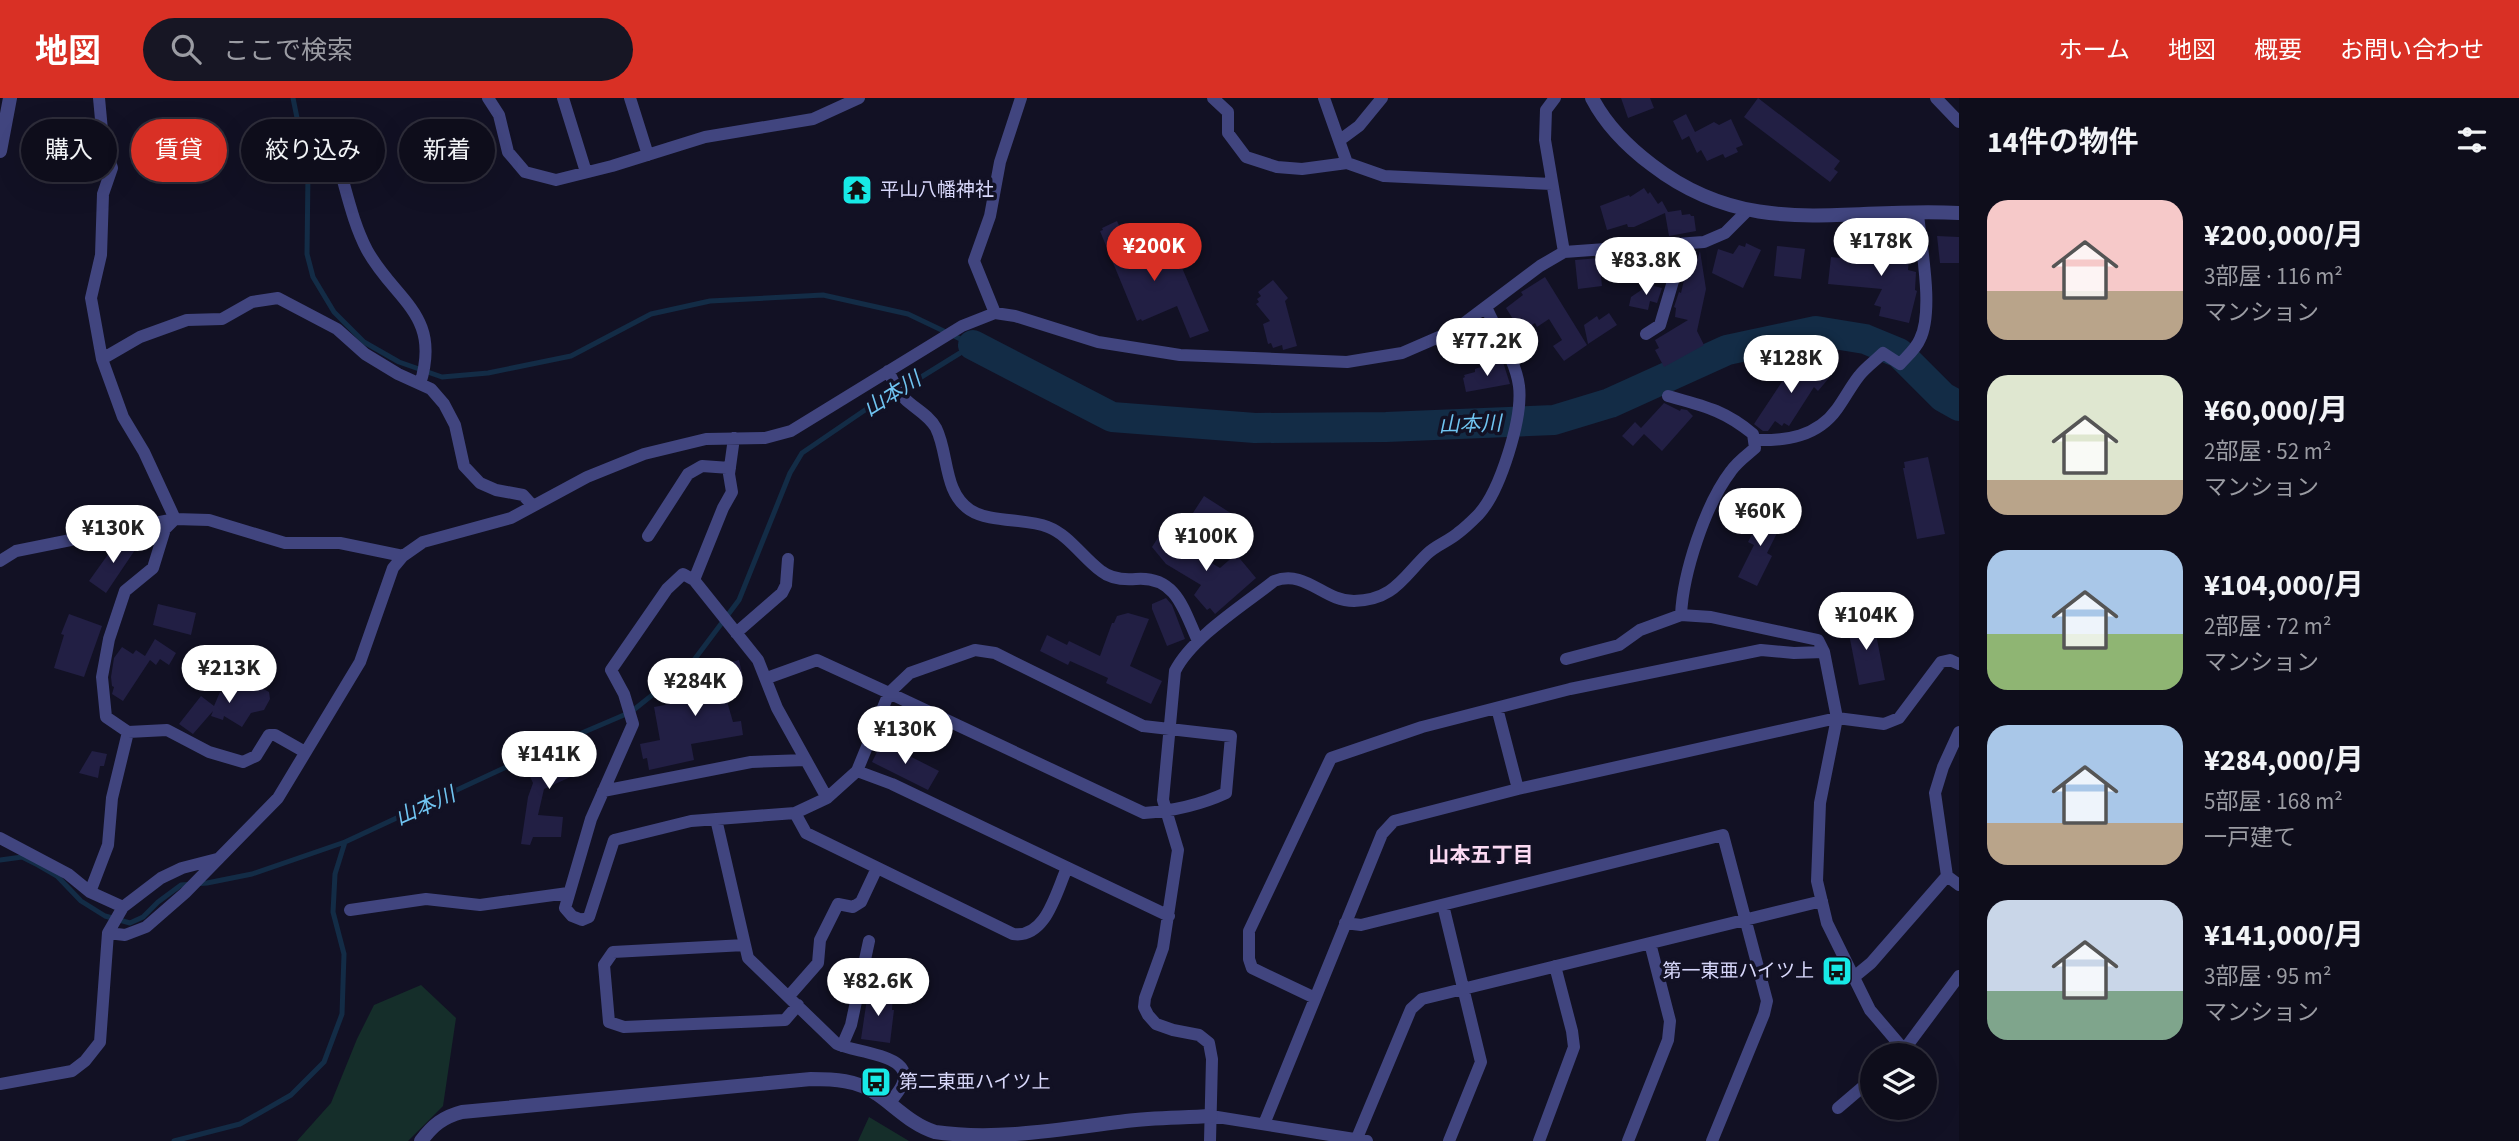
<!DOCTYPE html>
<html lang="ja">
<head>
<meta charset="utf-8">
<style>
  body { margin:0; font-family:"Source Sans 3","Noto Sans JP",sans-serif; background:#171624; color:#f1f3f6; height:100vh; display:flex; flex-direction:column; font-size:26px; white-space:nowrap }
  * { box-sizing:border-box; margin:0 }
  p { font-size:23px; color:#9b9ca3 }
  .icon { flex:none; width:38px; height:38px; fill:none; stroke:currentColor; stroke-width:2; stroke-linecap:round; stroke-linejoin:round }
  .map { position:relative; flex:1; overflow:hidden }
  .side { display:flex; flex-direction:column; background:#0e0d1b; width:560px }
  .side>* { flex:none }
  .banner { position:absolute; left:21px; top:21px; width:665px; height:63px; display:flex; gap:14px }
  .buttons { position:absolute; left:1860px; top:945px; display:grid; gap:14px }
  .buttons a { display:grid; place-items:center; width:77px; height:77px; border-radius:50%; background:#0e0d1b; box-shadow:0 7px 28px #0002,0 0 0 2px #2e2d3a; font-size:35px }
  .price { position:absolute; translate:-50% -60px; padding:0 16px; border-radius:24px; background:#fff; color:#222; font-size:23px; line-height:46px; filter:drop-shadow(0 2px 4px #0008) }
  .price::after { content:''; position:absolute; left:50%; top:42px; width:21px; height:16px; margin-left:-10px; background:inherit; clip-path:polygon(0 0,100% 0,50% 100%) }
  .price.current { background:#d93025; color:#fff }
  ul { padding:0; list-style:none }
  li { display:flex; align-items:center; gap:21px; height:175px; padding:0 28px }
  li span { display:grid; place-items:center; flex:none; width:196px; height:140px; border-radius:21px; color:#555 }
  li>.icon { margin-inline-start:auto }
  span .icon { width:84px; height:84px; fill:#fffc; stroke-width:1 }
  li b { font-size:30px }
  h2 { display:flex; justify-content:space-between; align-items:center; height:84px; padding:0 28px; font-size:30px }
  .pill { padding:0 24px; border-radius:32px; background:#0e0d1b; box-shadow:0 7px 28px #0002,0 0 0 2px #2e2d3a; font-size:24px; line-height:63px }
  .pill.current { background:#d93025; color:#fff }
  header { display:flex; align-items:center; gap:42px; box-sizing:border-box; height:98px; padding:0 35px; background:#d93025; color:#fff }
  header strong { font-size:33px }
  nav { display:flex; gap:38px; margin-inline-start:auto; font-size:24px }
  .search { width:490px; height:63px; background:#171624; display:flex; align-items:center; gap:18px; box-sizing:border-box; padding:0 24px; border-radius:38px; color:#9b9ca3; font-size:26px }
  main { display:flex; flex:1; min-height:0 }
  .map>svg:first-child { display:block }
</style>
</head>
<body>
<header>
<strong>地図</strong>
<div class="search"><svg class="icon" aria-label="search" viewBox="0 0 24 24"><circle cx="10" cy="10" r="6"/><path d="M15 15l6 6"/></svg>ここで検索</div>
<nav><a>ホーム</a><a>地図</a><a>概要</a><a>お問い合わせ</a></nav>
</header>
<main>
<div class="map">
<svg width="1959" height="1043" viewBox="0 0 1959 1043">
  <rect width="100%" height="100%" fill="#121124"/>
  <path fill="#152e2a" d="M421,887L456,920L443,1008L408,1043H297L331,1005L357,941L374,907Z
    M869,1019L909,1043H858Z"/>
  <g fill="none" stroke-linecap="round" stroke-linejoin="round">
    <path stroke="#132c46" stroke-width="5" d="M293,0L308,74L307,156L313,179L334,214L364,244L399,264L442,279L488,275L571,258L651,216L710,203L823,197L908,216L973,247
      M0,762L22,759L38,767L57,778L81,803L105,818L130,825L143,819L158,804L181,787L207,785L252,776L345,744
      M174,1043L240,1026L291,997L324,964L342,916L344,856L333,814L335,776L345,744L549,649L631,614L691,566L739,502L790,375L802,355L887,297L910,286L973,247"/>
    <path stroke="#132c46" stroke-width="30" d="M973,247L1112,319L1255,330L1386,329L1554,322L1610,305L1727,252L1816,233L1865,241L1899,255L1943,299L1959,308"/>
  </g>
  <path fill="#221f44" d="M1621,0H1650L1654,10L1628,20Z
    M1758,0L1840,63L1834,71L1838,74L1830,84L1744,19Z
    M1686,16L1695,34L1714,24L1719,27L1731,21L1743,47L1736,50L1738,54L1725,60L1723,56L1707,63L1701,52L1697,55L1689,38L1682,42L1673,23Z
    M1644,90L1648,96L1650,94L1658,106L1662,103L1668,114L1681,112L1682,117L1690,116L1691,118H1694L1696,133L1669,138L1665,115L1634,129H1628L1627,126L1607,132L1600,108L1629,97L1630,99Z
    M1117,123L1137,166L1174,151L1209,233L1190,240L1177,208L1142,223L1141,221L1137,223L1100,133L1103,132L1102,130Z
    M1937,138L1959,139V165H1940Z
    M1891,140L1911,143L1908,172L1916,174L1915,192L1917,193L1909,225L1879,218L1881,209L1874,207L1882,191L1828,186L1831,159L1859,162L1860,155L1865,156V152L1886,155L1888,144H1890Z
    M1746,145L1761,152L1743,190L1712,175L1718,151L1733,156L1739,147L1745,149Z
    M1777,148L1805,151L1801,181L1774,178Z
    M1700,153L1706,191L1697,233L1704,247L1664,269L1655,252L1659,250L1655,242L1688,222L1675,219L1676,210L1674,209L1679,194L1681,195L1686,173L1693,175Z
    M1657,156L1664,158L1659,181L1635,184L1642,157Z
    M1599,160L1602,188L1578,191L1575,162Z
    M1545,179L1587,247L1564,263L1553,248L1562,242L1549,221L1537,229L1535,225L1521,234L1506,210L1523,197L1521,194Z
    M1273,182L1288,200L1285,203L1297,248L1283,252L1282,247L1273,250L1271,245L1268,246L1263,226L1270,223L1256,206L1259,204L1257,201L1261,198L1258,194Z
    M1656,182L1654,188L1662,190L1657,205L1650,203L1648,212L1629,208L1631,199Z
    M1609,215L1617,227L1588,246L1584,227L1597,218L1599,222Z
    M1801,259L1810,267L1812,265L1829,280L1818,293L1814,289L1789,328L1784,325L1782,328L1775,323L1768,333H1763L1754,326L1791,270Z
    M1503,264L1510,286L1466,294L1463,280L1465,279L1464,277L1475,274V271L1483,268Z
    M1664,305L1680,313L1681,311L1687,312L1693,318L1662,353L1644,336L1633,348L1622,338L1635,324L1641,330Z
    M1928,359L1945,436L1917,441L1903,370H1905L1904,364Z
    M1204,398L1251,428L1243,440L1246,442L1239,453L1189,421Z
    M1764,413L1783,423L1767,455L1772,458L1757,488L1738,479L1754,447L1748,444Z
    M1161,435L1220,470L1236,456L1256,480L1215,516L1210,510L1207,512L1194,497L1201,487L1166,466L1152,449Z
    M124,440L137,449L106,495L89,483L119,441Z
    M1166,500L1172,507L1185,541L1167,548L1152,511V506Z
    M158,506L196,515L191,537L153,527Z
    M1128,515L1149,521L1130,568L1162,583L1151,606L1106,585L1108,580L1070,563L1068,567L1040,553L1047,537L1067,547L1069,543L1100,558L1112,525H1114L1117,518Z
    M69,516L102,528L84,579L54,570L64,537L61,536Z
    M1873,521L1885,582L1859,587L1847,526Z
    M155,541L176,555L169,567L160,561L156,567L150,562L123,603L112,596L114,589L112,588L111,579L114,560L122,549L133,556L136,552L145,558Z
    M739,562L743,580L726,584L728,592L724,593L733,624L741,623L743,637L691,646L694,662L649,672L647,660L643,661L640,646L660,642L654,609L696,601L689,576Z
    M231,578L256,587L269,594L270,601L264,612L251,615L242,629L224,618L223,622L211,618L213,613L193,636L179,626L201,598L214,608L220,594L224,595Z
    M882,644L939,673L928,692L872,664Z
    M576,645L588,671L544,691L538,717L563,719L561,739H533L530,747L521,746L528,699L533,685L525,668Z
    M92,653L107,656L104,668H100L98,680L79,675Z
    M868,894L893,897L892,912H894L890,945L861,941Z"/>
  <g fill="none" stroke-linecap="round" stroke-linejoin="round">
    <path stroke="#41457f" stroke-width="12" d="M99,0L103,43L112,70L103,96L101,157L91,200L102,261L123,319L144,354L175,421
      M488,0L499,17L508,54L525,74L556,82L612,68L705,39L813,21L859,0
      M563,0L586,74
      M630,0L648,57
      M1213,0L1228,14V35L1246,59L1277,69L1302,71L1347,65L1384,78L1552,86
      M1324,0L1347,65
      M1555,0L1546,12L1545,42L1564,154
      M1936,0L1959,24
      M1340,42L1359,28L1382,0
      M342,79C349,104 355,129 367,152C395,203 442,216 420,286
      M995,215L974,163L990,118L1000,64L1021,0
      M1646,236L1660,227L1684,146
      M102,261L140,239L187,222L222,221L252,204L278,200L337,231L365,256L398,276L431,291L444,306L455,327L464,368L480,385L496,392L523,397L533,408
      M888,273C893,282 897,294 905,301C914,310 929,317 936,330C949,356 943,394 970,412C990,425 1026,420 1048,429C1069,437 1083,460 1101,473C1111,481 1124,482 1136,481C1177,478 1184,513 1198,543
      M1668,298C1704,308 1724,312 1753,336L1755,350C1747,357 1737,364 1731,373C1705,407 1683,475 1681,517
      M734,340L729,376L732,394L723,410L694,482L758,562L777,610L827,700L857,673L892,686L1169,818
      M1754,342C1786,343 1817,339 1837,311C1845,300 1851,288 1859,278C1865,270 1875,263 1883,255L1900,266C1907,258 1916,251 1920,241C1934,213 1921,148 1918,116
      M648,438L688,376L702,368L730,370
      M0,463L16,453L175,421L209,422L285,445H340L403,458
      M694,482L683,476L667,491L611,572L624,596L633,626L591,721L565,810L572,818L582,822L589,819L614,742L691,723L795,715L827,700
      M736,535L782,495L786,487L788,461
      M1566,561L1619,547L1640,532L1681,517L1711,519L1818,542L1824,554L1837,620L1820,705L1817,783L1827,825L1870,912L1905,953
      M767,580L817,562L889,595L1144,715C1172,713 1200,707 1226,695L1231,638L1143,628L995,555L975,552L910,575L889,595L857,673
      M1497,610L1518,691
      M128,634L167,632L209,654L243,664L256,658L269,637H275L305,654
      M603,693L751,664L806,662
      M795,715L806,735L1013,836C1046,841 1056,794 1067,770
      M716,721L748,860L837,946C855,955 916,956 902,987C899,994 893,1000 889,1006
      M0,740L68,776L90,794L123,809
      M1947,778L1959,787
      M90,794L108,747L112,700L128,634L106,619L102,579L109,541L125,493L153,470L165,431L175,421
      M1443,807L1481,964L1449,1043
      M350,812L426,801L480,807L568,795
      M1345,825L1361,827L1723,737L1767,903L1764,916L1712,1043
      M108,835L125,837L146,829L185,795L278,700L360,564L393,470L403,458L423,444L511,420L587,379L644,356L706,341L765,340L791,333L962,228L995,215L1015,218L1098,244L1180,257L1347,264L1402,255L1455,232L1540,168L1564,154L1704,144L1725,135L1747,113
      M745,847L613,854L604,867L609,924L624,929L785,922L798,907
      M1854,879L1871,865L1947,778L1935,695L1943,669L1959,634
      M789,898L818,865L820,842L838,806L853,809L861,804L877,770
      M1315,900L1252,870L1249,861V833L1331,660L1422,629L1570,591L1761,552L1794,555L1824,554
      M842,948L851,927L869,843
      M1901,956L1959,878
      M0,986L72,973L85,963L100,944L108,835L123,809L161,780L182,770L217,761
      M1838,1010L1872,981
      M1211,1018L1367,1043
      M1264,1026L1382,736L1394,723L1518,691L1837,620L1884,626L1899,620L1941,564L1950,562L1959,566
      M1357,1040L1411,911L1422,901L1822,803
      M1210,1043L1212,961L1209,945L1199,937L1173,932L1156,926L1148,917L1144,909L1145,900L1163,850L1178,752L1163,702L1175,573C1192,539 1244,507 1274,483C1306,471 1323,503 1354,503C1394,502 1403,479 1427,456C1436,447 1449,443 1458,435C1465,430 1472,423 1478,417C1500,394 1523,320 1519,288C1516,263 1496,232 1486,209
      M1539,1043L1574,949L1572,933L1555,868
      M1628,1043L1668,942L1670,923L1650,845"/>
    <path stroke="#41457f" stroke-width="14" d="M1592,0C1606,27 1628,49 1652,67C1752,144 1846,108 1959,115
      M0,53L10,0
      M421,1043C433,1027 443,1019 462,1014L811,981C833,981 858,982 877,996C896,1009 912,1027 935,1034C997,1043 1063,1031 1126,1023C1154,1019 1183,1020 1211,1018"/>
  </g>
  <defs>
    <g id="temple-square" transform="scale(1.575)"><rect x="-9" y="-9" width="18" height="18" rx="4" fill="#17e9e6" stroke="#121124"/><path d="M0-6L5-2H3V0L6.5 2.5H4V6H1.5V3h-3V6H-4V2.5H-6.5L-3 0V-2H-5Z" fill="#111"/></g>
    <g id="bus-square" transform="scale(1.575)"><rect x="-9" y="-9" width="18" height="18" rx="4" fill="#17e9e6" stroke="#121124"/><path d="M-5-6H5V4H4V6H2V4H-2V6H-4V4H-5ZM-3.5-4V0h7V-4ZM-3.5 1.2v1.5H-2V1.2ZM2 1.2v1.5H3.5V1.2Z" fill="#111"/></g>
  </defs>
  <g fill-rule="evenodd">
    <use href="#temple-square" x="857" y="92"/>
    <use href="#bus-square" x="1837" y="873"/>
    <use href="#bus-square" x="876" y="984"/>
  </g>
  <g text-anchor="middle" dominant-baseline="central" stroke-width="7" stroke-linejoin="round" paint-order="stroke">
    <g font-size="19" fill="#d8d8fb" stroke="#121124" text-anchor="start">
      <text x="880" y="92">平山八幡神社</text>
      <text x="1814" y="873" text-anchor="end">第一東亜ハイツ上</text>
      <text x="899" y="984">第二東亜ハイツ上</text>
    </g>
    <g font-size="21" font-style="italic" fill="#70c4f1" stroke="#121124">
      <text transform="translate(892 296) rotate(-32)">山本川</text>
      <text transform="translate(1470 326) rotate(-2)">山本川</text>
      <text transform="translate(425 708) rotate(-24)">山本川</text>
    </g>
    <g font-size="21" font-weight="bold" fill="#fbdaf3" stroke="#121124">
      <text x="1481" y="757">山本五丁目</text>
    </g>
  </g>
</svg>
<div class="buttons">
<a><svg class="icon" aria-label="layers" viewBox="0 0 24 24"><path d="M12 4l9 5-9 5-9-5zM3 14l9 5 9-5"/></svg></a>
</div>
<b class="price" style="left:1881px;top:180px">¥178K</b>
<b class="price current" style="left:1154px;top:185px">¥200K</b>
<b class="price" style="left:1646px;top:199px">¥83.8K</b>
<b class="price" style="left:1487px;top:280px">¥77.2K</b>
<b class="price" style="left:1791px;top:297px">¥128K</b>
<b class="price" style="left:1760px;top:450px">¥60K</b>
<b class="price" style="left:113px;top:467px">¥130K</b>
<b class="price" style="left:1206px;top:475px">¥100K</b>
<b class="price" style="left:1866px;top:554px">¥104K</b>
<b class="price" style="left:229px;top:607px">¥213K</b>
<b class="price" style="left:695px;top:620px">¥284K</b>
<b class="price" style="left:905px;top:668px">¥130K</b>
<b class="price" style="left:549px;top:693px">¥141K</b>
<b class="price" style="left:878px;top:920px">¥82.6K</b>
<div class="banner">
<a class="pill">購入</a>
<a class="pill current">賃貸</a>
<a class="pill">絞り込み</a>
<a class="pill">新着</a>
</div>
</div>
<section class="side">
<h2>14件の物件<svg class="icon" aria-label="filters" viewBox="0 0 24 24"><path d="M4 7h16M4 17h16"/><circle cx="9" cy="7" r="2"/><circle cx="15" cy="17" r="2"/></svg></h2>
<ul>
<li><span style="background:linear-gradient(#f6c9c9 65%,#b9a48a 0)"><svg class="icon" aria-label="home" viewBox="0 0 24 24"><path d="M3 11l9-7 9 7M6 9v11h12V9"/></svg></span><div><b>¥200,000/月</b><p>3部屋 · 116 m²</p><p>マンション</p></div></li>
<li><span style="background:linear-gradient(#dfe7d0 75%,#b9a48a 0)"><svg class="icon" aria-label="home" viewBox="0 0 24 24"><path d="M3 11l9-7 9 7M6 9v11h12V9"/></svg></span><div><b>¥60,000/月</b><p>2部屋 · 52 m²</p><p>マンション</p></div></li>
<li><span style="background:linear-gradient(#a9c7e8 60%,#8fb573 0)"><svg class="icon" aria-label="home" viewBox="0 0 24 24"><path d="M3 11l9-7 9 7M6 9v11h12V9"/></svg></span><div><b>¥104,000/月</b><p>2部屋 · 72 m²</p><p>マンション</p></div></li>
<li><span style="background:linear-gradient(#a9c7e8 70%,#b9a48a 0)"><svg class="icon" aria-label="home" viewBox="0 0 24 24"><path d="M3 11l9-7 9 7M6 9v11h12V9"/></svg></span><div><b>¥284,000/月</b><p>5部屋 · 168 m²</p><p>一戸建て</p></div></li>
<li><span style="background:linear-gradient(#c9d6e8 65%,#7fa58c 0)"><svg class="icon" aria-label="home" viewBox="0 0 24 24"><path d="M3 11l9-7 9 7M6 9v11h12V9"/></svg></span><div><b>¥141,000/月</b><p>3部屋 · 95 m²</p><p>マンション</p></div></li>
</ul>
</section>
</main>
</body>
</html>
